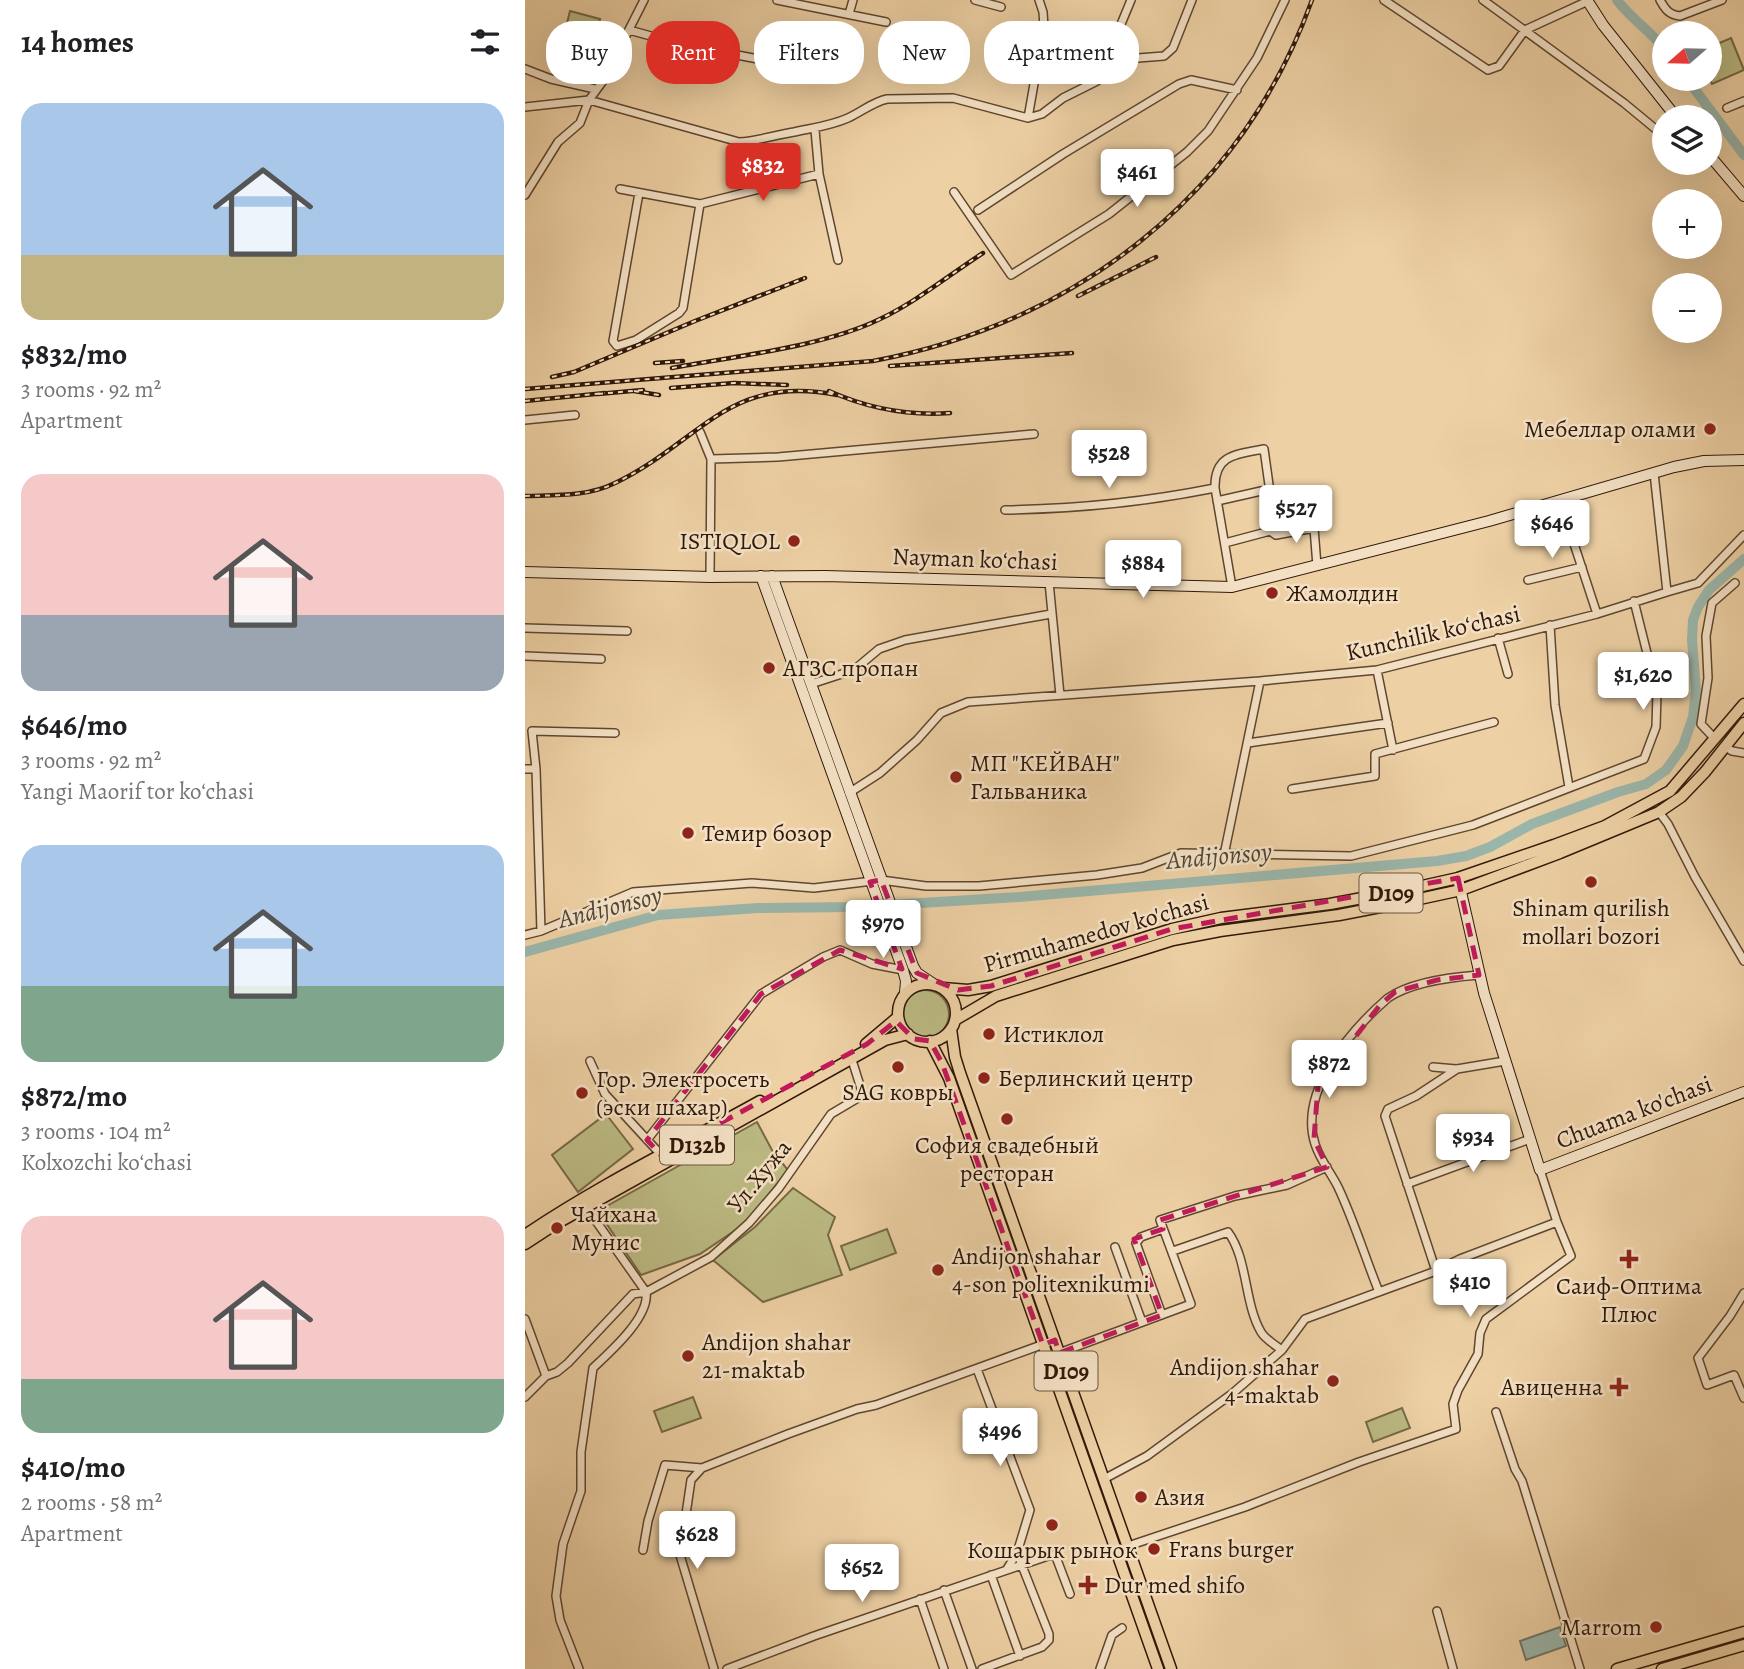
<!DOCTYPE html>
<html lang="en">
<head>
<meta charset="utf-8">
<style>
  body { margin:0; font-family:Alegreya,serif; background:#f6f6f6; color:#202124; height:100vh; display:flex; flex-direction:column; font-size:26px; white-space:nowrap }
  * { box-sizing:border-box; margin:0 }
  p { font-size:23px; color:#757577 }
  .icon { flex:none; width:38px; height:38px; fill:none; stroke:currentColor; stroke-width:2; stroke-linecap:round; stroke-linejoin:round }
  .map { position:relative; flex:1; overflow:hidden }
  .details { display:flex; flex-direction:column; background:#fff; width:525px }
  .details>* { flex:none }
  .hud { position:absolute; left:21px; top:21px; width:665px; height:63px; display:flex; gap:14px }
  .needle { width:46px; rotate:250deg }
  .buttons { position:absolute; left:1127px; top:21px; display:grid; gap:14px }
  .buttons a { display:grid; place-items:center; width:70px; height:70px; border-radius:50%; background:#fff; box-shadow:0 7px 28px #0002; font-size:35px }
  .price { position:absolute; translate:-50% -60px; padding:0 16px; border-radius:7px; background:#fff; color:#222; font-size:23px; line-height:46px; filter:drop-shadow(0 2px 4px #0008) }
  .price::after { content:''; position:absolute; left:50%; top:42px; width:21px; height:16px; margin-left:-10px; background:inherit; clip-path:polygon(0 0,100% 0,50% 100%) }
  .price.active { background:#d93025; color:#fff }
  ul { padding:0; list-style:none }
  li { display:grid; align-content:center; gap:14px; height:371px; padding:0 21px }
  li span { display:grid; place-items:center; height:217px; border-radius:21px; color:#555 }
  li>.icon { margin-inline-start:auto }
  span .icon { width:126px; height:126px; fill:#fffc; stroke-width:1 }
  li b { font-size:30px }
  h2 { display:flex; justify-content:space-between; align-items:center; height:84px; padding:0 21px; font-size:30px }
  .tag { padding:0 24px; border-radius:28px; background:#fff; box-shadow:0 7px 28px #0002; font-size:24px; line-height:63px }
  .tag.active { background:#d93025; color:#fff }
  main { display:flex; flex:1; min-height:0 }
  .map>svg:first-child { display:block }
</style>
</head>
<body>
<main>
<section class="details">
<h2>14 homes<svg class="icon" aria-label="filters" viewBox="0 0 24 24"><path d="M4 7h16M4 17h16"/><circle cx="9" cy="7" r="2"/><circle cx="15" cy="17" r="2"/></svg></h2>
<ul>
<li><span style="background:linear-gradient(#a9c7e8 70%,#c2b280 0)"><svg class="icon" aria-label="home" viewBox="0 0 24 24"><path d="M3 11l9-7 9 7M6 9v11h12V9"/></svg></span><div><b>$832/mo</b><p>3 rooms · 92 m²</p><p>Apartment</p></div></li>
<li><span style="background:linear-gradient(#f6c9c9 65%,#9aa5b1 0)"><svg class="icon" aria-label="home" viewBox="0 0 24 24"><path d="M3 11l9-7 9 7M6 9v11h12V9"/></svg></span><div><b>$646/mo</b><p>3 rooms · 92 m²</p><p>Yangi Maorif tor koʻchasi</p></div></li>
<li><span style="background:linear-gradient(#a9c7e8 65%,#7fa58c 0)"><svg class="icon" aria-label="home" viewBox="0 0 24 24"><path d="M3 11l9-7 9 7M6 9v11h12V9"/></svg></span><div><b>$872/mo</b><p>3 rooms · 104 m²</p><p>Kolxozchi koʻchasi</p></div></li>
<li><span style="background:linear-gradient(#f6c9c9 75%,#7fa58c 0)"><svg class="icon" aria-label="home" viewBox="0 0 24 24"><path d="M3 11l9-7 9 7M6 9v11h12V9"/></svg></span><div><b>$410/mo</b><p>2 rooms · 58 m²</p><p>Apartment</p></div></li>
</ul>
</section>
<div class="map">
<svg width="1219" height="1669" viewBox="0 0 1219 1669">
  <rect width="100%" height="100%" fill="#edd0a4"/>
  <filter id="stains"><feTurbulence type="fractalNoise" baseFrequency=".00286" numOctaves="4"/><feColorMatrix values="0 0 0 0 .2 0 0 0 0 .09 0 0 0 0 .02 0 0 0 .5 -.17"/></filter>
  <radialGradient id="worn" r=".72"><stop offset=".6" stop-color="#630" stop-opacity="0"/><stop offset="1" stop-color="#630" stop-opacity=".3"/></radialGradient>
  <path fill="#bcba83" stroke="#766946" stroke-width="2" d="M45,11L75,19L71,35L41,27Z
    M1206,38L1219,70L1187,84L1185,79V47Z
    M376 1014a24 24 0 1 1 48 0a24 24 0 1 1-48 0Z
    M81,1114L108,1149L53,1192L27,1155Z
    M232,1122L248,1152L263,1170L221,1223L175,1254L116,1275L73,1211Z
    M268,1188L310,1217L303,1235L317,1275L238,1302L188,1260L230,1227Z
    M362,1229L371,1253L325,1270L316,1246Z
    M168,1397L176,1418L137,1432L129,1411Z
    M877,1408L885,1428L848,1442L841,1422Z"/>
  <path fill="#9ab6ab" stroke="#70776a" stroke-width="2" d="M1035,1627L1041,1646L1001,1660L995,1641Z"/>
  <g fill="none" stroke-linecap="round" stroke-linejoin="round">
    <path stroke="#9ab6ab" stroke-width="10" d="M1092,0C1106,19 1125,30 1139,49
      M1162,79L1219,155
      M0,952L133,915L233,908L331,907L494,897L912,861L941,856L965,847L1007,824L1093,792L1121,784L1141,770L1158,746L1168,717L1171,690L1167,640L1168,620L1173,607L1184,590L1219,559"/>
    <g stroke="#5f462f" stroke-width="10">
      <path id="street" d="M252,0L361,22
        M450,0L476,7
        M859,0L963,70L974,66L1000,30L1063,1
        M958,0L1099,103L1139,136
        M1135,0C1140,9 1144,15 1155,16L1197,0
        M324,14L328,0
        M104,30L155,44L233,59
        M586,56L613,58L639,56L648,48L667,0
        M0,69L26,79L70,89
        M0,107L64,100L214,142C233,141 250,135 269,132C287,128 305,126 323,118C336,112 348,102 362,99L428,98L503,118L517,114L538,98L572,81L583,65L587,46L606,0
        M1202,108L1219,101
        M503,118L519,27L518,12L514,0
        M290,130L294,174L313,260
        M95,189L175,204L294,174
        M429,192L486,275L584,214L662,152L683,131L732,58L760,0
        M114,193L88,341L92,346L111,340L154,313L158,308L175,204
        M0,195L33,142L55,123L64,100L78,81L119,0
        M453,210L538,154L654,84L666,80L712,90
        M0,420L50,415
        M175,432L186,459
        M692,501L745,489
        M1035,501L1072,614
        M480,510C551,509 620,502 690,488
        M789,528L792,566
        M700,543L745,531L751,535L789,528L785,500
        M185,577L186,459L253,457L509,434
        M1003,580L1057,567
        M524,582L535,695
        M707,587L690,488C689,455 711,454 739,449L751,535
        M1142,592L1173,583L1219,535
        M1025,625L1030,705L1044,787
        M0,628L102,631
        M973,638L983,674
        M0,656L76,659
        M852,670L868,750
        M286,684L329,670L354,649L380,640L526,614
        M1190,739L1176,724L1183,678L1181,636L1187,603L1210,583
        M723,743L863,723
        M1201,747L1207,751L1219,753
        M0,769H11L7,731L90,733
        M767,789L850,776V754L969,722
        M324,793L355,773L392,740L416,713L443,702L735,681
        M1134,812L1143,824L1170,877L1219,961
        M699,855L735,681L852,670L1072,614L1142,592L1129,473
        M16,931L108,892L227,883L289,888L356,880L401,886H454L572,875L617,868L656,853L826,856L948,825L1119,759L1131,727L1132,693L1109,601
        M0,935L16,931L11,769
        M65,1061L80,1094L138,1157
        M908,1067L931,1069
        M122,1140L236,994L298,957L315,950L347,964L378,970
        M882,1184L1005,1139
        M590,1247L617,1322
        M648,1251L703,1232C723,1259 719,1303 736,1332C740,1339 750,1345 757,1350
        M911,1271L860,1116L863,1109L891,1096L932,1069L980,1061
        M854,1292C840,1257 829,1221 813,1187C806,1173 795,1160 790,1144C773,1091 826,1030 863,998C886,982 927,977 954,975
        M1219,1293L1205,1316L1173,1358L1182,1385L1209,1375L1219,1398
        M637,1315L611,1243L616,1237L638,1229
        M0,1319L21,1376
        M534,1353L666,1304L635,1220L710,1196L762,1185L802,1167
        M452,1369L505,1510L492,1553L482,1569
        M0,1397L21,1376L32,1372L43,1363L108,1294L121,1292L186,1257L224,1223L254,1188L306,1114L338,1095L327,1060
        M971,1412L990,1469L997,1481L1055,1669
        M579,1479L622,1456L708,1393L757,1350L780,1319L911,1271L935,1259L1032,1222L1015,1170
        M603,1546L720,1507L834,1462L931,1429L928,1404L933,1390L953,1354L955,1333L961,1319L1046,1256L1032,1222
        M118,1550L123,1521L140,1465L177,1468
        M466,1575L495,1656
        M419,1590L447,1669
        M395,1599L419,1669
        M912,1611L928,1669
        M54,1669L35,1620L31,1596L38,1544L56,1491V1452L68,1368C85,1352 125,1317 121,1292L59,1204
        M189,1669L155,1555L166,1480L177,1468L263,1434L332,1409L351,1405L530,1340
        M202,1669L289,1636L526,1555L531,1557L545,1594
        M457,1669L517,1647L524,1640V1634L492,1553
        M575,1669L587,1635L597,1628"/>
    </g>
    <g stroke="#301808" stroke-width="12">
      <path id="secondary" d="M1062,0L1078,25L1151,117
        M1185,156L1219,196
        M0,572L185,577L300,576L707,587L964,521L1149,467L1179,461L1219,460
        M236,576L378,970L381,981L380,993
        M247,576L388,966L392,973L410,985
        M934,883L959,993L1015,1170L1219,1092"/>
    </g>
    <g stroke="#301808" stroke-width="13">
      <path id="primary" d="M373 1013a29 29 0 1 1 58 0a29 29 0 1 1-58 0Z
        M418,988L443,990L466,986L647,929L696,918L805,904L875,891L933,878L1029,845L1080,826L1145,791L1219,704
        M430,1020L471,996L648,940L695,931L814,915L876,903L936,890L1035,853L1134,812L1156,797L1180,772L1219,723
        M426,1029L430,1057L435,1073L646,1669
        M405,1041L424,1078L633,1669
        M341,1044L373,1017
        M0,1235C74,1185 156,1145 235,1101
        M0,1244L29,1225L360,1040L383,1034
        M1092,1669L1219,1632
        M1137,1669L1219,1645"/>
    </g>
    <use href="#street" stroke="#f3e0c4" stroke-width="7"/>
    <use href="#secondary" stroke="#f3e0c4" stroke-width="10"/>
    <use href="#primary" stroke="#edd0a4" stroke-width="10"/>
    <g stroke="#301808" stroke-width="4.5">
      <path id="rail" d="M553,296L631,257
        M130,363L158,361
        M365,366L547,353
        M147,368C210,356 298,347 355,319C391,302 424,275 458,253
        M27,377L49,372L170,321L280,278
        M146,388L209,383L262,385
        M0,389L348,361C550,323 716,197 787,0
        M109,391L134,395
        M304,391C342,408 383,416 425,413
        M73,394L118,390
        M0,401L80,393
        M0,496C30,495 62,497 90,483C174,443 204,373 312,395"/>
    </g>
    <use href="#rail" stroke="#f3e0c4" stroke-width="2" stroke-dasharray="5" stroke-linecap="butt"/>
  </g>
  <path fill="none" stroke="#c2185b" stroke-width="5" stroke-dasharray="14 9" stroke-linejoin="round" d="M933,878L954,975L912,980L870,992L855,1005L793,1085L789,1139L802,1167L635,1220L638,1229L609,1239L637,1315L534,1353L530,1340L518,1345L417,1063L405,1041L389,1039L371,1021L342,1044L136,1155L122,1140L236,994L315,950L377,969L345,882L356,880L392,973L433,990L466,986L647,929Z"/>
  <g fill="#8f2418" stroke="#f3e0c4" stroke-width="2.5">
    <circle cx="1185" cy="429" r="7"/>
    <circle cx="269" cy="541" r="7"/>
    <circle cx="747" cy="593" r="7"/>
    <circle cx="244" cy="668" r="7"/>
    <circle cx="431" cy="777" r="7"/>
    <circle cx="163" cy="833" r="7"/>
    <circle cx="1066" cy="882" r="7"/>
    <circle cx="464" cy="1034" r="7"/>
    <circle cx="373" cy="1067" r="7"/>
    <circle cx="459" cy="1078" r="7"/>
    <circle cx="57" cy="1093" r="7"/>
    <circle cx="482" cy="1119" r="7"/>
    <circle cx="32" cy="1228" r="7"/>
    <path d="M1100.5 1248.5h7v7h7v7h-7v7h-7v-7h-7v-7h7z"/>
    <circle cx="413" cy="1270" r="7"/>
    <circle cx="163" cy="1356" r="7"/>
    <circle cx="808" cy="1381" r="7"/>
    <path d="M1090.5 1376.5h7v7h7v7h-7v7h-7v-7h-7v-7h7z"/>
    <circle cx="616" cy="1497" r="7"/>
    <circle cx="527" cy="1525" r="7"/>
    <circle cx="629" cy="1549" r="7"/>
    <path d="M559.5 1574.5h7v7h7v7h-7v7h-7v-7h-7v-7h7z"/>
    <circle cx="1131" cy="1627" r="7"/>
  </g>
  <g text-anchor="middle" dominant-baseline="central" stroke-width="5" stroke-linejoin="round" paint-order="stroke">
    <g fill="#f3e0c4" stroke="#6a5440" stroke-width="2">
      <rect x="834.5" y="873.5" width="63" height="39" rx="5"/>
      <rect x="135" y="1125.5" width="74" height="39" rx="5"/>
      <rect x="509.5" y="1351.5" width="63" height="39" rx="5"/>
    </g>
    <g font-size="23" font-weight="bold" fill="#301808">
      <text x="866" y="893">D109</text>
      <text x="172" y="1145">D132b</text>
      <text x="541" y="1371">D109</text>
    </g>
    <g font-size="24" fill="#301808" stroke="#f3e0c4" text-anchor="start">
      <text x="1171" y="429" text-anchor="end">Мебеллар олами</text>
      <text x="255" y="541" text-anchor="end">ISTIQLOL</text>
      <text x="761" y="593">Жамолдин</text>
      <text x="258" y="668">АГЗС пропан</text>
      <text x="445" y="763">МП "КЕЙВАН"<tspan x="445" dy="28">Гальваника</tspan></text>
      <text x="177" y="833">Темир бозор</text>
      <text x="1066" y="908" text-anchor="middle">Shinam qurilish<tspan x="1066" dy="28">mollari bozori</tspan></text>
      <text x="478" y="1034">Истиклол</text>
      <text x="473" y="1078">Берлинский центр</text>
      <text x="71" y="1079">Гор. Электросеть<tspan x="71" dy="28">(эски шахар)</tspan></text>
      <text x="373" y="1092" text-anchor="middle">SAG ковры</text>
      <text x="482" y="1145" text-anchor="middle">София свадебный<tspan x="482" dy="28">ресторан</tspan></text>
      <text x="46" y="1214">Чайхана<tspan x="46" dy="28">Мунис</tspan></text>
      <text x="427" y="1256">Andijon shahar<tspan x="427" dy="28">4-son politexnikumi</tspan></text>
      <text x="1104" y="1286" text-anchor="middle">Саиф-Оптима<tspan x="1104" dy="28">Плюс</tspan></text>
      <text x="177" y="1342">Andijon shahar<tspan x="177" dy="28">21-maktab</tspan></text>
      <text x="794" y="1367" text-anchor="end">Andijon shahar<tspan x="794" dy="28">4-maktab</tspan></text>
      <text x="1078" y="1387" text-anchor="end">Авиценна</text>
      <text x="630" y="1497">Азия</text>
      <text x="643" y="1549">Frans burger</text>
      <text x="527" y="1550" text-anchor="middle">Кошарык рынок</text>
      <text x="579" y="1585">Dur med shifo</text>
      <text x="1117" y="1627" text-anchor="end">Marrom</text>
    </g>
    <g font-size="24" fill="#301808" stroke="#f3e0c4">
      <text transform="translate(450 559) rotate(2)">Nayman koʻchasi</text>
      <text transform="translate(908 633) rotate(-13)">Kunchilik koʻchasi</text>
      <text transform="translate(571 933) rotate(-16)">Pirmuhamedov ko'chasi</text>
      <text transform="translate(1109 1112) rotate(-21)">Chuama ko'chasi</text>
      <text transform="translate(234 1176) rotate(-51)">Ул.Хужа</text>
    </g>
    <g font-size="26" font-style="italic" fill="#504739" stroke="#f3e0c4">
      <text transform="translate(694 856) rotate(-5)">Andijonsoy</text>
      <text transform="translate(85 907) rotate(-14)">Andijonsoy</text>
    </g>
  </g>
  <rect width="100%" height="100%" filter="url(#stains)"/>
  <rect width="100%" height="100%" fill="url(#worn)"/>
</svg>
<div class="buttons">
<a><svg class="needle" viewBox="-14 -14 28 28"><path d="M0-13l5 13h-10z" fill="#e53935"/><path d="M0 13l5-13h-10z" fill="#757577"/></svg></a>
<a><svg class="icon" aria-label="layers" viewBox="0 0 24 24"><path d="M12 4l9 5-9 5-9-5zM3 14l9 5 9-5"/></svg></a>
<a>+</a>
<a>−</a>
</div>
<b class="price active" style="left:238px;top:203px">$832</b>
<b class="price" style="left:612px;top:209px">$461</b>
<b class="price" style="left:584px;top:490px">$528</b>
<b class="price" style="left:771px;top:545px">$527</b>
<b class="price" style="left:1027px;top:560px">$646</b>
<b class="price" style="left:618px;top:600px">$884</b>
<b class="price" style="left:1118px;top:712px">$1,620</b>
<b class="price" style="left:358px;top:960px">$970</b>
<b class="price" style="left:804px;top:1100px">$872</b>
<b class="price" style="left:948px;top:1174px">$934</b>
<b class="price" style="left:945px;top:1319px">$410</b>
<b class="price" style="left:475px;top:1468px">$496</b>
<b class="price" style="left:172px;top:1571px">$628</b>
<b class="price" style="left:337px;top:1604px">$652</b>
<div class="hud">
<a class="tag">Buy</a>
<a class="tag active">Rent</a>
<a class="tag">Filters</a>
<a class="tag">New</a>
<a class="tag">Apartment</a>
</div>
</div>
</main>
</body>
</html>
